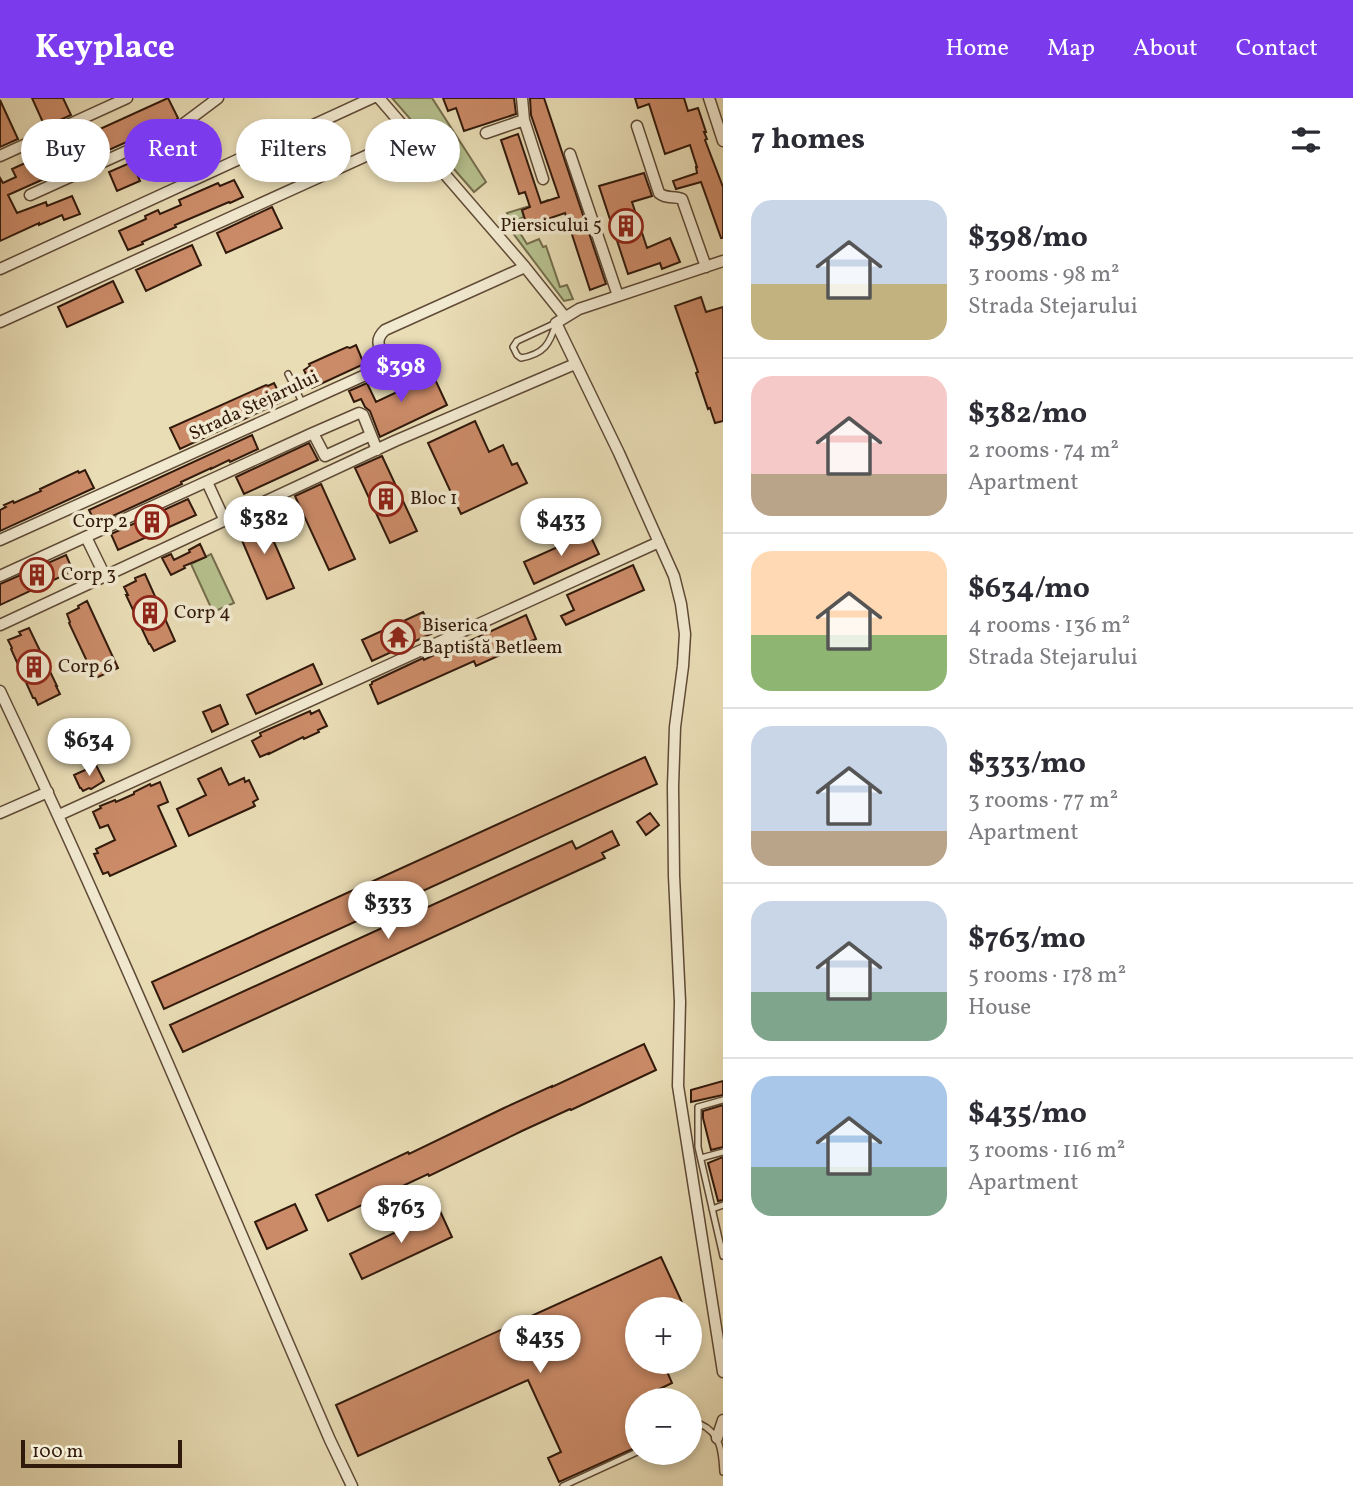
<!DOCTYPE html>
<html lang="en">
<head>
<meta charset="utf-8">
<style>
  body { margin:0; font-family:Vollkorn,serif; background:#f2f2f3; color:#2b2b33; height:100vh; display:flex; flex-direction:column; font-size:26px; white-space:nowrap }
  * { box-sizing:border-box; margin:0 }
  p { font-size:23px; color:#7c7c81 }
  .icon { flex:none; width:38px; height:38px; fill:none; stroke:currentColor; stroke-width:2; stroke-linecap:round; stroke-linejoin:round }
  .map { position:relative; flex:1; overflow:hidden }
  .sheet { display:flex; flex-direction:column; background:#fff; width:630px }
  .sheet>* { flex:none }
  .top-card { position:absolute; left:21px; top:21px; width:597px; height:63px; display:flex; gap:14px }
  .tools { position:absolute; left:625px; top:1199px; display:grid; gap:14px }
  .tools a { display:grid; place-items:center; width:77px; height:77px; border-radius:50%; background:#fff; box-shadow:0 4px 10px #0003; font-size:35px }
  .scale { position:absolute; left:21px; bottom:18px; width:161px; box-sizing:border-box; padding-left:7px; border:4px solid #31190b; border-top:0; font-size:19px; line-height:24px; white-space:nowrap; color:#31190b; -webkit-text-stroke:5px #f1e9d0; paint-order:stroke }
  .price { position:absolute; translate:-50% -60px; padding:0 16px; border-radius:24px; background:#fff; color:#222; font-size:23px; line-height:46px; filter:drop-shadow(0 2px 4px #0008) }
  .price::after { content:''; position:absolute; left:50%; top:42px; width:21px; height:16px; margin-left:-10px; background:inherit; clip-path:polygon(0 0,100% 0,50% 100%) }
  .price.active { background:#7c3aed; color:#fff }
  ul { padding:0; list-style:none }
  li { display:flex; align-items:center; gap:21px; height:175px; padding:0 28px }
  li+li { border-top:2px solid #e1e1e2 }
  li span { display:grid; place-items:center; flex:none; width:196px; height:140px; border-radius:21px; color:#555 }
  li>.icon { margin-inline-start:auto }
  span .icon { width:84px; height:84px; fill:#fffc; stroke-width:1 }
  li b { font-size:30px }
  h2 { display:flex; justify-content:space-between; align-items:center; height:84px; padding:0 28px; font-size:30px }
  .pill { padding:0 24px; border-radius:32px; background:#fff; box-shadow:0 4px 10px #0003; font-size:24px; line-height:63px }
  .pill.active { background:#7c3aed; color:#fff }
  header { display:flex; align-items:center; gap:42px; box-sizing:border-box; height:98px; padding:0 35px; background:#7c3aed; color:#fff }
  header strong { font-size:33px }
  nav { display:flex; gap:38px; margin-inline-start:auto; font-size:24px }
  main { display:flex; flex:1; min-height:0 }
  .map>svg:first-child { display:block }
</style>
</head>
<body>
<header>
<strong>Keyplace</strong>
<nav><a>Home</a><a>Map</a><a>About</a><a>Contact</a></nav>
</header>
<main>
<div class="map">
<svg width="723" height="1388" viewBox="0 0 723 1388">
  <rect width="100%" height="100%" fill="#e9ddb6"/>
  <filter id="stains"><feTurbulence type="fractalNoise" baseFrequency=".00286" numOctaves="4"/><feColorMatrix values="0 0 0 0 .2 0 0 0 0 .09 0 0 0 0 .02 0 0 0 .5 -.17"/></filter>
  <radialGradient id="worn" r=".72"><stop offset=".6" stop-color="#630" stop-opacity="0"/><stop offset="1" stop-color="#630" stop-opacity=".3"/></radialGradient>
  <path fill="#b6c18e" stroke="#746d4c" stroke-width="2" d="M392,0H432L486,84L474,94Z
    M549,102L522,112L524,119L513,124L527,146L539,141L543,149L546,148L560,189L567,187L573,201L564,203L503,122L509,119L507,115Z
    M211,456L234,505L213,514L191,466Z"/>
  <path fill="#cb8b68" stroke="#31190b" stroke-width="2" d="M32,0H63L71,17L45,29Z
    M168,0L178,20L176,22L8,97L17,115L46,104L47,108L72,98L80,116L64,122L62,117L39,127V125L0,143V80L3,85L16,79L12,71Z
    M443,0H514L516,16L464,33L456,10L448,13Z
    M530,0H544L606,186L590,192L565,115L527,128L522,112L530,109L525,94L519,96L501,42L518,36L541,105L559,99L531,17Z
    M635,0H684L688,13L698,10L706,34H704L707,41L705,42L723,89V140H721L701,84L676,91L673,83L697,75L696,69H697L690,47L665,56L649,6L638,10Z
    M0,2L18,41L0,49Z
    M170,46L179,66L158,75L149,56Z
    M132,64L140,83L117,93L109,74Z
    M644,75L652,98L632,104L647,150L670,140L680,164L662,171L660,165L628,176L599,88Z
    M234,82L243,99L230,105L229,104L175,127L176,129L142,144L143,146L128,152L119,133L146,121L145,118L158,112L160,116L181,107L179,102L218,85L220,88Z
    M272,109L282,130L226,155L217,135Z
    M192,147L201,167L146,193L136,172Z
    M113,183L123,204L67,229L58,209Z
    M701,199L706,214L723,209V323L715,325L710,310L708,311L696,275L698,274L675,208Z
    M356,247L364,266L312,290L304,272L310,268L309,266L329,257L347,249L350,250Z
    M433,277L447,307L380,339L370,313L365,309L361,301L354,304L349,293L367,285L376,304Z
    M274,285L283,303L180,351L170,330L266,287L268,288Z
    M475,323L489,354L503,347L512,367L517,365L527,385L461,416L428,345Z
    M252,337L258,351L230,364L229,362L211,371V370L181,384L182,386L104,422V420L95,424L89,412Z
    M309,345L318,362L244,396L236,379Z
    M382,358L417,433L390,445L355,370Z
    M85,372L94,390L0,433V412L6,409L4,407L13,403L14,405L41,393L40,391L78,373L79,375Z
    M321,386L355,461L329,472L295,398Z
    M188,401L196,417L118,452L111,436Z
    M261,414L294,490L267,501L235,426Z
    M589,435L599,456L534,486L524,464Z
    M200,446L206,459L184,468L185,470L171,477L162,460L171,456L174,462L190,454L189,452Z
    M66,457L73,473L0,507V486Z
    M633,467L644,492L566,527L561,518L574,512L567,497Z
    M145,476L175,543L154,553L150,546H149L126,497H128L124,489L136,483L135,480Z
    M87,503L118,570L96,580L93,573L92,574L69,525L70,524L67,516L79,510L78,508Z
    M423,514L433,535L372,563L362,542Z
    M526,517L536,541L476,568L474,563L378,606L370,587L372,586V584L423,560L424,562L458,545V547H461Z
    M29,530L57,588H56L60,596L38,607L35,600H33L11,551L12,550L8,542L21,537L19,534Z
    M313,566L322,586L256,616L247,597Z
    M220,607L228,626L212,634L203,614Z
    M319,612L327,628L318,632L319,634L304,641L303,639L269,656V655L260,659L252,643L261,638L260,635L310,613L311,616Z
    M645,659L657,686L164,911L152,884Z
    M96,667L104,683L91,691L89,690L83,693L81,690H80L74,677Z
    M221,670L229,687L244,680L245,684L249,682L258,701L253,704L255,708L189,738L177,711L206,697L198,681Z
    M160,684L168,704L158,708L176,748L110,778L108,774L103,776L94,756L98,755L96,751L115,742L108,727L100,730L93,714L101,710L100,708L115,702L116,704L134,696V694L150,686L151,688Z
    M650,715L659,727L646,737L637,724Z
    M612,733L619,747L602,755L605,760L183,954L170,927L572,743L576,751Z
    M644,946L656,972L571,1012L570,1011L524,1032L429,1078L428,1076L328,1123L316,1097L408,1054L409,1056L504,1010L552,988V989Z
    M723,983V997L691,1004V992Z
    M723,1007V1049L711,1052L703,1020V1013Z
    M723,1059V1102L718,1103L708,1065Z
    M295,1106L307,1132L267,1151L255,1124Z
    M440,1113L452,1139L362,1181L350,1156Z
    M661,1159L685,1211H637V1264H663L672,1285L637,1302V1349L559,1384L548,1360L561,1354L528,1282L358,1358L336,1307Z"/>
  <g fill="none" stroke-linecap="round" stroke-linejoin="round">
    <g stroke="#5f4a36" stroke-width="8">
      <path id="lane" d="M556,225C550,246 544,256 521,260L517,257L513,249L517,243Z
        M288,276L302,304
        M723,1002L698,1009V1049L723,1158
        M701,1060L723,1054
        M712,1111L723,1107
        M690,1331L700,1326C721,1335 722,1355 723,1374
        M563,1388L637,1354"/>
    </g>
    <g stroke="#5f4a36" stroke-width="13">
      <path id="street" d="M379,0L525,169L565,219
        M522,0L524,22L543,81
        M709,0L723,43
        M637,28L659,95C667,102 674,97 682,101L706,169
        M486,35L524,22
        M570,56L618,198
        M0,58L127,0
        M30,97L178,30L218,0
        M723,163L579,211L556,225L619,355L674,478L681,506L685,536L683,568L675,629L673,688L674,778L680,904L678,988L723,1274
        M0,171L372,0
        M0,224L412,37
        M371,337L325,358L313,335L359,315L363,317L377,352
        M207,384L225,423
        M86,439L105,478
        M0,442L383,269L386,263C380,250 373,243 385,232L525,169
        M0,478L313,335
        M0,527L395,343L575,266
        M0,593C117,839 221,1091 330,1342L352,1388
        M0,715L48,694
        M59,717L659,444
        M717,1340L723,1322"/>
    </g>
    <use href="#lane" stroke="#f1e9d0" stroke-width="5"/>
    <use href="#street" stroke="#f1e9d0" stroke-width="10"/>
  </g>
  <defs>
    <g id="building-ring" transform="scale(1.75)"><circle r="9.5" fill="#f1e9d0" stroke="#8f2418" stroke-width="1.5"/><path d="M-4-6H4V6H1V3H-1V6H-4ZM-2.5-4.3h1.7v1.8h-1.7ZM.8-4.3h1.7v1.8H.8ZM-2.5-1h1.7V.8h-1.7ZM.8-1h1.7V.8H.8Z" fill="#8f2418"/></g>
    <g id="temple-ring" transform="scale(1.75)"><circle r="9.5" fill="#f1e9d0" stroke="#8f2418" stroke-width="1.5"/><path d="M0-6L5-2H3V0L6.5 2.5H4V6H1.5V3h-3V6H-4V2.5H-6.5L-3 0V-2H-5Z" fill="#8f2418"/></g>
  </defs>
  <g fill-rule="evenodd">
    <use href="#building-ring" x="626" y="128"/>
    <use href="#building-ring" x="386" y="401"/>
    <use href="#building-ring" x="152" y="424"/>
    <use href="#building-ring" x="37" y="477"/>
    <use href="#building-ring" x="150" y="515"/>
    <use href="#temple-ring" x="398" y="539"/>
    <use href="#building-ring" x="34" y="569"/>
  </g>
  <g text-anchor="middle" dominant-baseline="central" stroke-width="7" stroke-linejoin="round" paint-order="stroke">
    <g font-size="19" fill="#31190b" stroke="#f1e9d0" text-anchor="start">
      <text x="602" y="128" text-anchor="end">Piersicului 5</text>
      <text x="410" y="401">Bloc 1</text>
      <text x="128" y="424" text-anchor="end">Corp 2</text>
      <text x="61" y="477">Corp 3</text>
      <text x="174" y="515">Corp 4</text>
      <text x="422" y="528">Biserica<tspan x="422" dy="22">Baptistă Betleem</tspan></text>
      <text x="58" y="569">Corp 6</text>
    </g>
    <g font-size="19" fill="#31190b" stroke="#f1e9d0">
      <text transform="translate(254 308) rotate(-25)">Strada Stejarului</text>
    </g>
  </g>
  <rect width="100%" height="100%" filter="url(#stains)"/>
  <rect width="100%" height="100%" fill="url(#worn)"/>
</svg>
<div class="tools">
<a>+</a>
<a>−</a>
</div>
<div class="scale">100 m</div>
<b class="price active" style="left:401px;top:306px">$398</b>
<b class="price" style="left:264px;top:458px">$382</b>
<b class="price" style="left:561px;top:460px">$433</b>
<b class="price" style="left:89px;top:680px">$634</b>
<b class="price" style="left:388px;top:843px">$333</b>
<b class="price" style="left:401px;top:1147px">$763</b>
<b class="price" style="left:540px;top:1277px">$435</b>
<div class="top-card">
<a class="pill">Buy</a>
<a class="pill active">Rent</a>
<a class="pill">Filters</a>
<a class="pill">New</a>
</div>
</div>
<section class="sheet">
<h2>7 homes<svg class="icon" aria-label="filters" viewBox="0 0 24 24"><path d="M4 7h16M4 17h16"/><circle cx="9" cy="7" r="2"/><circle cx="15" cy="17" r="2"/></svg></h2>
<ul>
<li><span style="background:linear-gradient(#c9d6e8 60%,#c2b280 0)"><svg class="icon" aria-label="home" viewBox="0 0 24 24"><path d="M3 11l9-7 9 7M6 9v11h12V9"/></svg></span><div><b>$398/mo</b><p>3 rooms · 98 m²</p><p>Strada Stejarului</p></div></li>
<li><span style="background:linear-gradient(#f6c9c9 70%,#b9a48a 0)"><svg class="icon" aria-label="home" viewBox="0 0 24 24"><path d="M3 11l9-7 9 7M6 9v11h12V9"/></svg></span><div><b>$382/mo</b><p>2 rooms · 74 m²</p><p>Apartment</p></div></li>
<li><span style="background:linear-gradient(#ffd9b3 60%,#8fb573 0)"><svg class="icon" aria-label="home" viewBox="0 0 24 24"><path d="M3 11l9-7 9 7M6 9v11h12V9"/></svg></span><div><b>$634/mo</b><p>4 rooms · 136 m²</p><p>Strada Stejarului</p></div></li>
<li><span style="background:linear-gradient(#c9d6e8 75%,#b9a48a 0)"><svg class="icon" aria-label="home" viewBox="0 0 24 24"><path d="M3 11l9-7 9 7M6 9v11h12V9"/></svg></span><div><b>$333/mo</b><p>3 rooms · 77 m²</p><p>Apartment</p></div></li>
<li><span style="background:linear-gradient(#c9d6e8 65%,#7fa58c 0)"><svg class="icon" aria-label="home" viewBox="0 0 24 24"><path d="M3 11l9-7 9 7M6 9v11h12V9"/></svg></span><div><b>$763/mo</b><p>5 rooms · 178 m²</p><p>House</p></div></li>
<li><span style="background:linear-gradient(#a9c7e8 65%,#7fa58c 0)"><svg class="icon" aria-label="home" viewBox="0 0 24 24"><path d="M3 11l9-7 9 7M6 9v11h12V9"/></svg></span><div><b>$435/mo</b><p>3 rooms · 116 m²</p><p>Apartment</p></div></li>
</ul>
</section>
</main>
</body>
</html>
